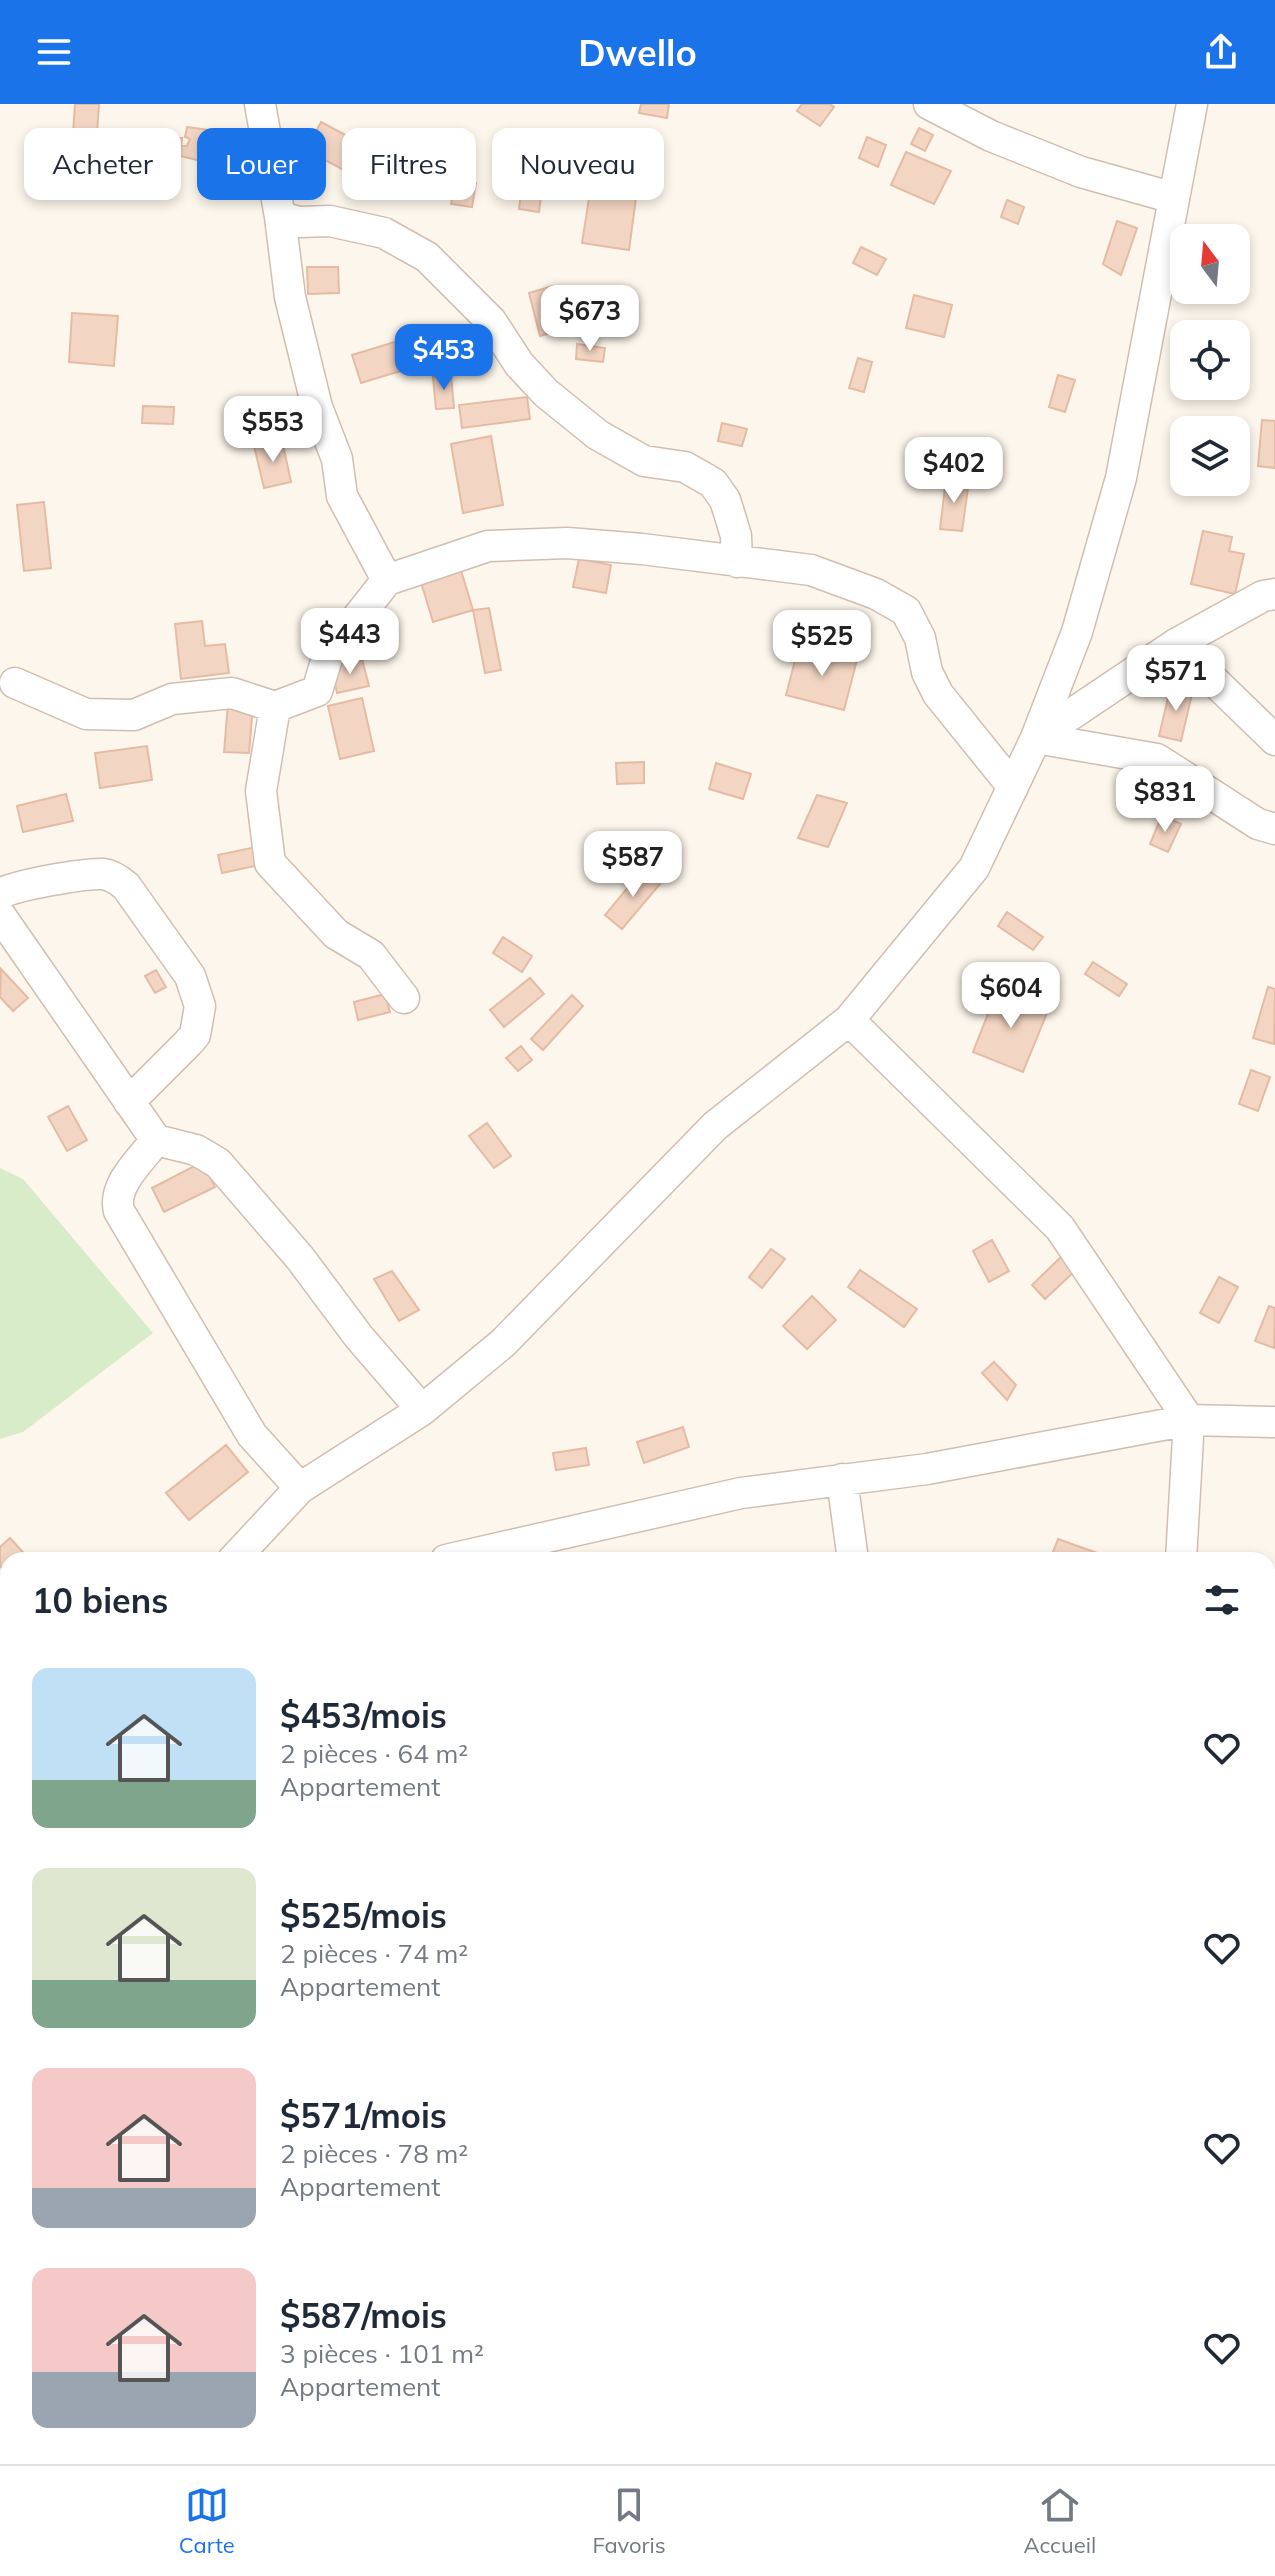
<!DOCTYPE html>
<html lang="fr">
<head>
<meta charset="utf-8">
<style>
  body { margin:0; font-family:Mulish,sans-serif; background:#f2f2f3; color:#1f2937; height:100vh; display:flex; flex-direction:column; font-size:30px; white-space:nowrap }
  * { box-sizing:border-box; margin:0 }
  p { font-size:26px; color:#747a83 }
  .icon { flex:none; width:44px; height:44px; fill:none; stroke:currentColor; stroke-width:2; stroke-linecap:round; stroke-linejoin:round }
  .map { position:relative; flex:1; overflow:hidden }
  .side { position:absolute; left:0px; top:1448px; width:1276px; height:912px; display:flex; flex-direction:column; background:#fff; border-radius:24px 24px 0 0; box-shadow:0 4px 12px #0003 }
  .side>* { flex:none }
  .top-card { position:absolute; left:24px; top:24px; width:800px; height:72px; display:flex; gap:16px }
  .needle { width:52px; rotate:344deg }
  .fabs { position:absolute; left:1170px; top:120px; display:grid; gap:16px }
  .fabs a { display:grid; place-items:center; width:80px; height:80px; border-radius:16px; background:#fff; box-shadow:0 4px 12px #0003; font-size:40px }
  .price { position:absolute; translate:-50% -68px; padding:0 18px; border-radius:16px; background:#fff; color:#222; font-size:26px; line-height:52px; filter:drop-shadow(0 2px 4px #0008) }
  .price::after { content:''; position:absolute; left:50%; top:48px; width:24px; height:18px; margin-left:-12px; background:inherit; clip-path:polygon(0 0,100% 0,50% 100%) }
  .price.current { background:#1a73e8; color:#fff }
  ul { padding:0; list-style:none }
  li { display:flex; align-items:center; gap:24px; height:200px; padding:0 32px }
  li span { display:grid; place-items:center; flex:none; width:224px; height:160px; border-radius:16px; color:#555 }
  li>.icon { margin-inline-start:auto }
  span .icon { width:96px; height:96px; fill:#fffc; stroke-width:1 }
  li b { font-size:34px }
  h2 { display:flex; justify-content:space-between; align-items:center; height:96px; padding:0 32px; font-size:34px }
  .chip { padding:0 28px; border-radius:16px; background:#fff; box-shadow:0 4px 12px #0003; font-size:28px; line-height:72px }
  .chip.current { background:#1a73e8; color:#fff }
  header { display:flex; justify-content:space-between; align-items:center; height:104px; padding:0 32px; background:#1a73e8; color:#fff; font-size:36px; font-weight:700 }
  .menu { display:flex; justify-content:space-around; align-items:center; height:112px; border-top:2px solid #e0e1e3; background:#fff; font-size:22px; color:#747a83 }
  .menu a { display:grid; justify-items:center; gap:4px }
  .menu .current { color:#1a73e8 }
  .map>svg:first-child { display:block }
</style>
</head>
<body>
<header><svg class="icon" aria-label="menu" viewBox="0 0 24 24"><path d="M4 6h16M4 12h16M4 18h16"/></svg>Dwello<svg class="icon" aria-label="share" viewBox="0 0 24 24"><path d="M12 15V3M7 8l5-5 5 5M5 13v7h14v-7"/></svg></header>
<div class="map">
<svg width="1275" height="2360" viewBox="0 0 1275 2360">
  <rect width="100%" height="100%" fill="#fdf6ec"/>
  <path fill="#d8ecc9" d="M0,1064L23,1075L153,1229L23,1328L0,1335Z"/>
  <path fill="#f3d5c3" stroke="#e6bba3" stroke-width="2" d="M75,0H99L94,76L70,75Z
    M641,0H669L667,14L639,9Z
    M802,0H830L834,3L820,22L797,7Z
    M321,18L370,44L355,72L306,46Z
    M187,23L210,26L205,58L180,52L181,41L187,42L190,35L185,33Z
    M919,24L933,31L925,47L911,40Z
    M147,26L166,28L167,34H182L180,52L144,48Z
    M867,33L886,41L878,63L859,54Z
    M906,48L951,67L934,100L891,81Z
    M525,59L545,62L539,108L519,105Z
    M455,76L476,79L472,103L451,100Z
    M590,88L636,94L629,146L582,139Z
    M1007,96L1024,103L1018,120L1001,113Z
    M1117,117L1137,124L1121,171L1103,160Z
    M861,143L886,155L877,171L853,159Z
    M307,163H338L339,189L308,190Z
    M553,182L564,225L540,232L529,189Z
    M914,191L952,201L944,233L906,224Z
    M72,209L118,212L114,262L69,258Z
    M408,234L417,262L361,279L352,251Z
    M577,240L605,244L603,258L576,255Z
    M858,254L872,258L864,288L849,284Z
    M1058,271L1075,276L1065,308L1049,303Z
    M451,272L454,304L436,305L433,273Z
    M527,293L530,315L462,324L459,301Z
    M143,302L174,303L173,320L142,319Z
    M1262,316L1275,317V364L1258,362Z
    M722,319L747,325L742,342L718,337Z
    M491,332L503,401L463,409L451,340Z
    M282,336L291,378L264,384L254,342Z
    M946,375L969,377L962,427L940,425Z
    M44,398L51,464L24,467L17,401Z
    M1203,427L1232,433L1229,447L1244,450L1235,490L1191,480Z
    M579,455L611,461L606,489L573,483Z
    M460,463L473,506L433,518L420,475Z
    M489,504L501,566L485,569L473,506Z
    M202,517L205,542L225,540L229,569L181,575L175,520Z
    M799,541L857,556L844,606L786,591Z
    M362,555L369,582L337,589L331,562Z
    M1171,581L1193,586L1181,637L1159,632Z
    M362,594L374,647L340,655L328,602Z
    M228,599L253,601L249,649L224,648Z
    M147,642L152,676L100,684L95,649Z
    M644,658V679L617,680L616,659Z
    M716,659L751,670L743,695L709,685Z
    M66,690L73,717L23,728L17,702Z
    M817,691L847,699L828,743L798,734Z
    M1162,711L1181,720L1168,748L1150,740Z
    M256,743L260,761L222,769L218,751Z
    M643,765L660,780L622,825L605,811Z
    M1007,808L1043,833L1033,846L998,822Z
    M503,833L532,852L522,868L493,849Z
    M1093,858L1127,880L1119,892L1085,870Z
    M1,865L28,894L13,907L0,893Z
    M156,866L166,883L155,889L145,872Z
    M530,874L544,890L504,923L490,906Z
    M1268,883L1275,885L1274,940L1253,934Z
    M998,884L1049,904L1023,968L973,948Z
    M385,890L390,908L358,916L354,898Z
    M572,891L583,902L543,946L531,935Z
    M521,942L532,956L518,967L506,954Z
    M1251,966L1270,973L1258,1007L1239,1000Z
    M68,1002L87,1036L67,1047L48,1013Z
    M487,1019L511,1052L494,1064L469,1032Z
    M202,1058L215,1083L164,1108L152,1084Z
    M992,1136L1009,1167L989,1178L973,1147Z
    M771,1145L785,1155L762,1184L749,1173Z
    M1062,1152L1076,1166L1045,1195L1032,1181Z
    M860,1166L917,1205L904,1223L848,1183Z
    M392,1167L419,1206L399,1217L374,1175Z
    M1219,1173L1238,1183L1219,1219L1200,1209Z
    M812,1192L836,1216L807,1245L783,1222Z
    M1269,1202L1275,1204L1274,1244L1255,1237Z
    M994,1258L1016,1281L1007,1296L982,1269Z
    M683,1323L689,1343L644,1359L637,1338Z
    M226,1341L248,1368L189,1416L166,1389Z
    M586,1344L589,1361L556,1366L553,1349Z
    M10,1434L30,1456H8V1470L0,1462V1443Z
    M1058,1435L1114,1455L1113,1456H1050Z
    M1268,1753L1275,1755V1778L1269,1799Z
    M272,2352H325V2360H272Z"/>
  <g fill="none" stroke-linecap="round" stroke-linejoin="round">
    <g stroke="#d1beb0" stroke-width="33">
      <path id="street" d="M260,0L280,113L290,193L317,303L337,355L342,392L387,476L488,442L567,439L642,445L811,466L876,490L906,507L920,534L927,568L938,590L1013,683
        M929,0L991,32L1081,68L1174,94
        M280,113L299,118L330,117L384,129L427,153L491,217L519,260L546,289L598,331L644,357L685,363L713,379L725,396L731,415L736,432L737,458
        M1176,540L1275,636
        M15,579L86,610L134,611L172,595L232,589L275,603L317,587L328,551L387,476
        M275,603L261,687L270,759L336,830L371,851L404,894
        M1036,634L1176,540L1263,492L1275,490
        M1036,634L1157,655L1258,720L1275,725
        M0,790C15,781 85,769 103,770C112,771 120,777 126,782L190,872L200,902L195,931L188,939L129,998
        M0,811L156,1036C141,1056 112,1081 119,1107L252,1331L300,1384
        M849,916L1060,1124L1189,1316L1181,1456
        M156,1036L196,1046L218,1059L300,1154L359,1233L422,1306
        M842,1375L853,1456
        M233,1456L300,1384L422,1306L503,1239L715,1022L849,916L974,764L1036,634L1077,528L1121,374L1192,0
        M446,1456L741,1389L927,1365L1189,1316L1275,1318
        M0,1678L8,1670
        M1268,2104L1275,2105
        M0,2326L8,2329
        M88,2352L116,2360
        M406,2352L408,2360
        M144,2360L175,2352
        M782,2360L783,2352"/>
    </g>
    <use href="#street" stroke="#fff" stroke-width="30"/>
  </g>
</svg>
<div class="fabs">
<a><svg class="needle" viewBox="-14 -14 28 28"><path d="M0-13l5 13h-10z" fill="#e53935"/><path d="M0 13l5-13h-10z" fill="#747a83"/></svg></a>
<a><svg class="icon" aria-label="locate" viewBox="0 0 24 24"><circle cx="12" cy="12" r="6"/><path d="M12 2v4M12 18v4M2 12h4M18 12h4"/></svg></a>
<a><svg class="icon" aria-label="layers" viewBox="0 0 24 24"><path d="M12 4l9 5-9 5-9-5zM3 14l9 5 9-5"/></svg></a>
</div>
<b class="price" style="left:590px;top:249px">$673</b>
<b class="price current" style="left:444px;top:288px">$453</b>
<b class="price" style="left:273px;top:360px">$553</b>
<b class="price" style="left:954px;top:401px">$402</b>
<b class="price" style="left:350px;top:572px">$443</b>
<b class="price" style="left:822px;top:574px">$525</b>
<b class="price" style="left:1176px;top:609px">$571</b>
<b class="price" style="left:1165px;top:730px">$831</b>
<b class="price" style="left:633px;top:795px">$587</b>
<b class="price" style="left:1011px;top:926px">$604</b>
<div class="top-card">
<a class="chip">Acheter</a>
<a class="chip current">Louer</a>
<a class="chip">Filtres</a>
<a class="chip">Nouveau</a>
</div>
<section class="side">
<h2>10 biens<svg class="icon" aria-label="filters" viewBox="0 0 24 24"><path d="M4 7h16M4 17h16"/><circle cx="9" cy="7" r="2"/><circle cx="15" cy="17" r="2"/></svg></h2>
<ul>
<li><span style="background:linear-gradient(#bfe0f5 70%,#7fa58c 0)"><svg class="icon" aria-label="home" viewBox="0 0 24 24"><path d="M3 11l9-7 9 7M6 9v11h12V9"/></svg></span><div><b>$453/mois</b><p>2 pièces · 64 m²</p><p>Appartement</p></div><svg class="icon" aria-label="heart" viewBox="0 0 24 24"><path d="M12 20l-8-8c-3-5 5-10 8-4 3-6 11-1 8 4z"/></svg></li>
<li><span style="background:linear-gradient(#dfe7d0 70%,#7fa58c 0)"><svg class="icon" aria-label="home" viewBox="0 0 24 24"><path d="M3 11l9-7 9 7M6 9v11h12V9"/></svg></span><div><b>$525/mois</b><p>2 pièces · 74 m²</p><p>Appartement</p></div><svg class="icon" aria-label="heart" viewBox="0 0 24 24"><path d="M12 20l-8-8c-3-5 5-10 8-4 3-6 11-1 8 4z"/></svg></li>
<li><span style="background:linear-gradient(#f6c9c9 75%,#9aa5b1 0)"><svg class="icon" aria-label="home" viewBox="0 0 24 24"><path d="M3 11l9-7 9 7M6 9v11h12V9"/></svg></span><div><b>$571/mois</b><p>2 pièces · 78 m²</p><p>Appartement</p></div><svg class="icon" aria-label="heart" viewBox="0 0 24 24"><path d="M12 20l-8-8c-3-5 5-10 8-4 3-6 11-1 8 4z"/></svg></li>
<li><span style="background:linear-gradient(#f6c9c9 65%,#9aa5b1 0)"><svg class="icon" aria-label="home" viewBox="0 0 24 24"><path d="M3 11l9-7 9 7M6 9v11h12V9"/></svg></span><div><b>$587/mois</b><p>3 pièces · 101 m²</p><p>Appartement</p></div><svg class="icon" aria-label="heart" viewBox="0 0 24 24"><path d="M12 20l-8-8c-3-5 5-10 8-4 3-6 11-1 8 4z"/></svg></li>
</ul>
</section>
</div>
<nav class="menu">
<a class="current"><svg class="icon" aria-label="map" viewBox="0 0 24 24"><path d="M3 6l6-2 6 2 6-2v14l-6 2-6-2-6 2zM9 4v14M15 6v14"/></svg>Carte</a>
<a><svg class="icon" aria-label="saved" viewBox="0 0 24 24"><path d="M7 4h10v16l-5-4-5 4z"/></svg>Favoris</a>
<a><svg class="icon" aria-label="home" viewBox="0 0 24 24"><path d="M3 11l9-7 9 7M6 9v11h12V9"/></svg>Accueil</a>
</nav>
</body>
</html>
